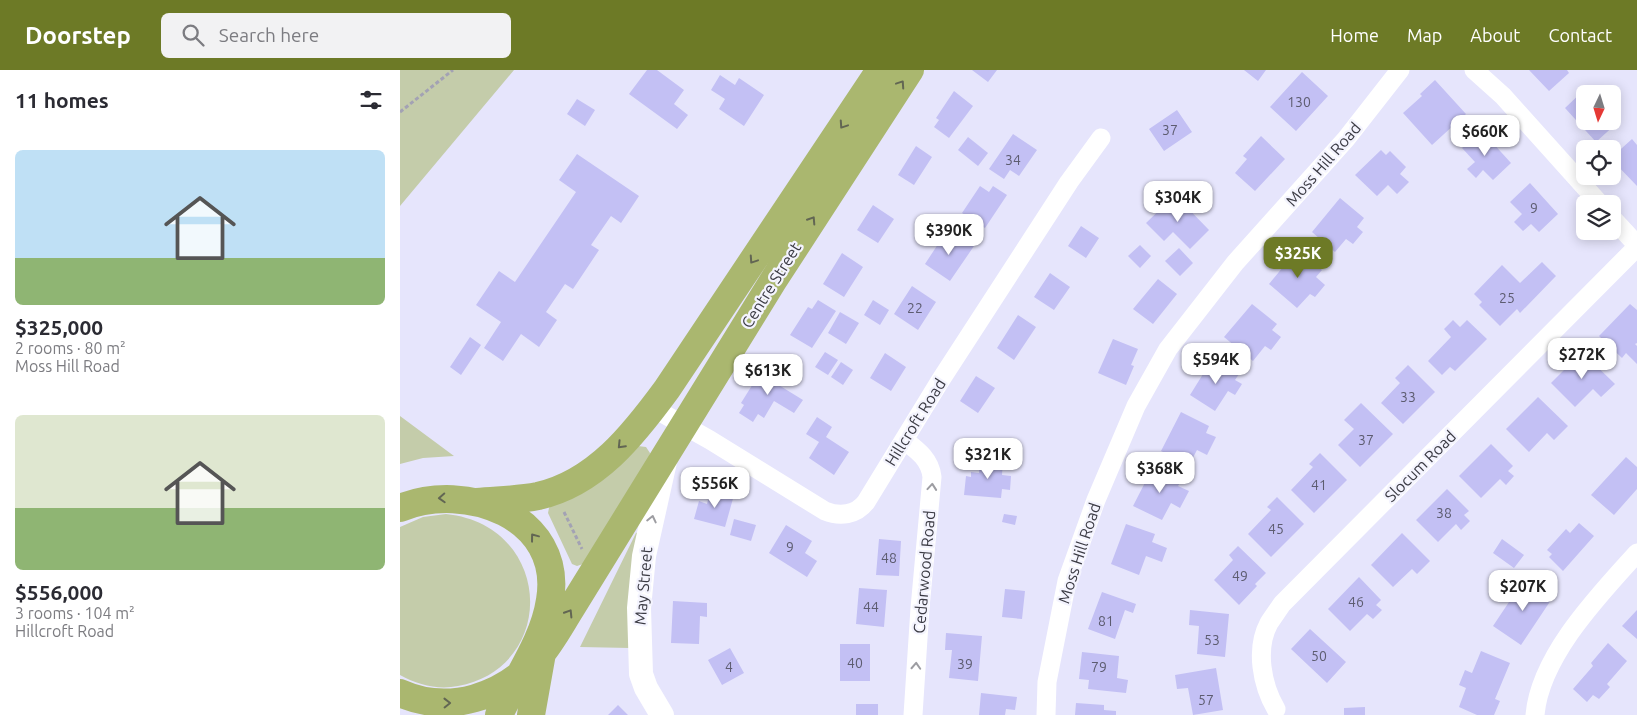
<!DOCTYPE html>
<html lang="en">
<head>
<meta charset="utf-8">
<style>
  body { margin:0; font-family:Ubuntu,sans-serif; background:#f2f2f3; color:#2b2b33; height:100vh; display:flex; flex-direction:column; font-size:19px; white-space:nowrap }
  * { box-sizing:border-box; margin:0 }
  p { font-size:16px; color:#7c7c81 }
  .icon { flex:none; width:28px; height:28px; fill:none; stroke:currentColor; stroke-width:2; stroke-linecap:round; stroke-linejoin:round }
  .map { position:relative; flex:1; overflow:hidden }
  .side { display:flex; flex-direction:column; background:#fff; width:400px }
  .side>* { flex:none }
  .needle { width:32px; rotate:184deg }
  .buttons { position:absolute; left:1176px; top:15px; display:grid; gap:10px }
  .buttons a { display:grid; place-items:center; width:45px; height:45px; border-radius:8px; background:#fff; box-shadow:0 2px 12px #0003; font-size:25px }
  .price { position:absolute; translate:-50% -42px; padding:0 11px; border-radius:10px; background:#fff; color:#222; font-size:16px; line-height:32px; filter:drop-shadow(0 1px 2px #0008) }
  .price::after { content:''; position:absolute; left:50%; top:30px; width:15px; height:11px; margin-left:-8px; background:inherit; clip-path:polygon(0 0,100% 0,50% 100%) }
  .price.current { background:#6d7a26; color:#fff }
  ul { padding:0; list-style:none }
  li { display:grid; align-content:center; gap:10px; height:265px; padding:0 15px }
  li span { display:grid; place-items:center; height:155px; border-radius:8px; color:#555 }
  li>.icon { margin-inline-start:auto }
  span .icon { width:90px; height:90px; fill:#fffc; stroke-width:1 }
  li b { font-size:21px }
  h2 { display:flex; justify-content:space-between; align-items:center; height:60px; padding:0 15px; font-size:21px }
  header { display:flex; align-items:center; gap:30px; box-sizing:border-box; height:70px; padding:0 25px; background:#6d7a26; color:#fff }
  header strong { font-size:24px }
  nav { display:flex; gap:28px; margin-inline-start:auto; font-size:18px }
  .search { width:350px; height:45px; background:#f2f2f3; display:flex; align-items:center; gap:12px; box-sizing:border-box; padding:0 18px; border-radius:8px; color:#7c7c81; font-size:19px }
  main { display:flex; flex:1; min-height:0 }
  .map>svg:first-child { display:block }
</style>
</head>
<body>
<header>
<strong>Doorstep</strong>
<div class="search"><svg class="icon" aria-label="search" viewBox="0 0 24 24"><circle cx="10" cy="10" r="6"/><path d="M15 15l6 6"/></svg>Search here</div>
<nav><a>Home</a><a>Map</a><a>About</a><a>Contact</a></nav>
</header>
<main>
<section class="side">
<h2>11 homes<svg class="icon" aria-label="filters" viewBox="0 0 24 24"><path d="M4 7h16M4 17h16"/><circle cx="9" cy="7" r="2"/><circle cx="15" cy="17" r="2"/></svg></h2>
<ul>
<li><span style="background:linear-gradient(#bfe0f5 70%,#8fb573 0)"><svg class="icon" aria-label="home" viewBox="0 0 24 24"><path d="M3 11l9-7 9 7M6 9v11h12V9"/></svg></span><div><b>$325,000</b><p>2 rooms · 80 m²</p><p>Moss Hill Road</p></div></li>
<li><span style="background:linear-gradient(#dfe7d0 60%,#8fb573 0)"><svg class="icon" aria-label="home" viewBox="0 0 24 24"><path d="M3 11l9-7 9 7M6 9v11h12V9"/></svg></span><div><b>$556,000</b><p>3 rooms · 104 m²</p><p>Hillcroft Road</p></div></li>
</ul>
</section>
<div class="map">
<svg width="1237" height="645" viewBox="0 0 1237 645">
  <rect width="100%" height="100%" fill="#e6e5fc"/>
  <path fill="#c4ccaa" d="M0,0H114L0,136Z
    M0,346L54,386L23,388L0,394Z
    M238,376L246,377L250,383L249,389L183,494L177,496L172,494L148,443L149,438L152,433Z
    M46,444C153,455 159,597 58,616C38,620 18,615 0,605V457L23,447Z
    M239,462L230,578L180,577L236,463Z"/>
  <path fill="#c3c0f4" d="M247,0H257L284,20L274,34L288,45L277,59L229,24Z
    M572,0H597L588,12Z
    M844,0H866L858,11Z
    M1129,0H1167L1169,3L1149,21Z
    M902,2L928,26L896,61L870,37Z
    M320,5L335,15L339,8L364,25L344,56L319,39L325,29L311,20Z
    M1035,10L1066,44L1032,75L1003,43L1022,26L1020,24Z
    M1185,19L1190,24H1185V51H1212V49L1217,53L1196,72L1165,38Z
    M554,21L573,36L549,68L534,57L539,50L536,48Z
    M177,29L195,40L185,56L167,44Z
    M1212,38L1218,43L1212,48Z
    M777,40L792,62L764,81L749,59Z
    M1081,60L1111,93L1093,110L1083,100L1076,108L1067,99L1075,92L1062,78Z
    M613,64L637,80L619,106L610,100L604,109L589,99Z
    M861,66L885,89L855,121L835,103L847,89L843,86Z
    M568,67L588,83L578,96L558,80Z
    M1232,69L1237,75V116L1212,90V87Z
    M516,76L532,87L514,115L498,105Z
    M981,80L986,85L990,81L1006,97L1000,104L1009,112L997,124L988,115L977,126L955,105Z
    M177,84L239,126L221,153L211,146L191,175L199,180L173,219L165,214L146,242L157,250L139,277L121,264L103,291L84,278L101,252L76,235L99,201L115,212L176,122L159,110Z
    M1130,113L1158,144L1139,162L1131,154L1123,161L1114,152L1122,144L1110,132Z
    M580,116L589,122L593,116L607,125L585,158L562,143Z
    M775,125L809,160L790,179L773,162L764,171L746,153Z
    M940,128L964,148L957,157L963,162L953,174L946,169L935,182L912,162Z
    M473,135L494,149L478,173L457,160Z
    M681,156L699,168L686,188L668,176Z
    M544,165L555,172L559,166L574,176L550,211L525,194Z
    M740,175L751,186L740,198L728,186Z
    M779,178L793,193L780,206L765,191Z
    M898,179L922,200L916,207L925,215L915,227L910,224L897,238L869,214Z
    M442,183L463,197L444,227L423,214Z
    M1142,192L1156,206L1120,243L1117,239L1100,256L1079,235L1082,232L1074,224L1102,195L1120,213Z
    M650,203L670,217L654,240L634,227Z
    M758,209L777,224L753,254L733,239Z
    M512,216L536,232L518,260L494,244Z
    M418,230L436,241L412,278L390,265L408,237L412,239Z
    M473,230L489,240L480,255L464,245Z
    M852,234L877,254L872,260L881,267L871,280L865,276L853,291L824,267Z
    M1230,234L1237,240V273L1235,274L1237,276V294L1226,283L1222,288L1199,266Z
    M440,242L459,253L446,274L428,263Z
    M618,245L636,257L614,290L597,278Z
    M1053,250L1060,257L1067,250L1087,269L1055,301L1050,297L1042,305L1028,291L1051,267L1044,259Z
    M70,267L81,275L61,305L50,297Z
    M713,269L738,279L731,295L734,296L726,315L698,303Z
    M425,282L438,290L428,305L415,297Z
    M1182,282L1215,314L1201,327L1193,319L1175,337L1151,313Z
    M485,283L506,297L491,321L470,308Z
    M813,288L839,304L835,310L842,314L835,325L828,321L815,341L790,325Z
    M441,292L453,300L443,315L431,307Z
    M1008,295L1035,322L1003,354L981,333L1000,313L995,308Z
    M369,296L383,305L377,314L403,330L394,343L374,331L364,348L358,344L353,352L339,343L344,335L341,333L361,301L365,303Z
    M576,306L595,318L578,343L560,331Z
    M1138,327L1168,356L1154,370L1147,363L1129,382L1106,359Z
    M961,333L993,364L960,397L938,375L954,359L944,350Z
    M781,342L809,356L806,363L816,367L807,385L797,380L789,395L761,381Z
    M417,347L432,357L426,367L449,382L434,405L409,388L419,372L406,364Z
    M1091,374L1113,396L1108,401L1114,406L1106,415L1100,409L1081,428L1059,406Z
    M920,383L947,410L914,443L891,420L913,397L909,394Z
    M580,387L603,389L602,405L611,406L610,420L602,419L601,428L564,425L566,406L571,407V402L579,403Z
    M1226,387L1237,397V419L1214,445L1191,425Z
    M753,397L781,411L778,416L789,421L780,438L771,433L762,450L733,436Z
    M311,419L334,425L325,457L294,449L299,431L307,434Z
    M1047,419L1069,441L1064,445L1070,451L1061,460L1056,454L1038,472L1016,450Z
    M877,427L904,454L871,487L848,464L871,440L867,437Z
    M604,444L617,446L615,455L602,452Z
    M334,449L356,455L351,471L330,465Z
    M1179,453L1194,466L1163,501L1149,487L1152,484L1147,480L1166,459L1170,463Z
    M726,454L755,464L752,472L767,478L762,492L746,486L739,505L711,494Z
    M386,455L412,471L405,483L417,491L407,507L369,483Z
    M1002,463L1030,491L1017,504L1012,499L993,517L971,495Z
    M479,469L501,471L499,506L476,505Z
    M1102,469L1124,485L1114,498L1093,483Z
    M838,476L866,503L855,514L857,516L839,535L814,510L833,490L829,485Z
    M959,507L981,530L976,535L982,540L973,549L967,544L950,561L928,539Z
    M1125,508L1153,527L1121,575L1093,556Z
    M459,518L487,520L484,557L456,554Z
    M605,519L625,521L622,549L602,547Z
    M702,522L736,534L733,543L725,540L715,569L688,559Z
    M273,531L307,533V547L300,546L299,574L271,573Z
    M790,540L829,544L825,587L797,584L799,556L789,555Z
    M1237,540V569L1222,556Z
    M910,559L946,592L927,613L891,579Z
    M546,563L582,566L578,611L549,608L552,580H545Z
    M1208,573L1227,591L1207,614L1210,617L1199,629L1193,625L1187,632L1173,619L1193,596L1191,593Z
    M440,574H470V611H440Z
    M330,578L344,603L322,615L308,590Z
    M1081,581L1110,593L1095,629L1100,631L1094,645H1077L1059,637L1066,618L1059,615L1065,600L1072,603Z
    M682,582L719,586L717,608L728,610L726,623L688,619L689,610L679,609Z
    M816,598L823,640L793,645L788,618L777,619L775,605Z
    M581,623L617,627L615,640L606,639L605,645H579Z
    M676,633L704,635V640L716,641V645H675Z
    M456,634H478V645H456Z
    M218,635L228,645H208Z
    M965,637V645H944V638Z"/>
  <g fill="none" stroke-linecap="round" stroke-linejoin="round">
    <path stroke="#a3a2b4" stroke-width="3" stroke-dasharray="4 2.5" stroke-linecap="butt" d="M0,42L53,0
      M164,442L182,479"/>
    <path stroke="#fff" stroke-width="19" d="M1074,0L1103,26L1200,134
      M1212,148L1237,175
      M253,338L310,370L425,441C440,447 456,445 466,432L540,311L669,112L701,68
      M504,370C517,380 530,389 532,407L520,538L513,645
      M876,639C862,615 855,579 869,553C873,547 878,540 882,534L1237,177
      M646,645L647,612L667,511L696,430L736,336L768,279L835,193L946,69L1000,0
      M1135,645C1140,586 1199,525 1237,483"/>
    <path stroke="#fff" stroke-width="24" d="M262,645L246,618L241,604L239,538L244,486L265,392"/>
    <path stroke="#aab76f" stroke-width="28" d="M77,432C98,430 118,430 138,426C196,413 234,364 267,319L480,0
      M0,438C65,411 164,446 150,530C144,571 116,608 99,645
      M0,623C49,645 103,627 138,588C151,573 160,556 170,540L373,211L510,0
      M131,645L142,583"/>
  </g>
  <defs><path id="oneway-chevron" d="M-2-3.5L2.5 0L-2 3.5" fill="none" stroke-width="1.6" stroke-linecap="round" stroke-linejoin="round" transform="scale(1.25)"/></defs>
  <g stroke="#626653">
    <use href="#oneway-chevron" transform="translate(501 14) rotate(-56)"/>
    <use href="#oneway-chevron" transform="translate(443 55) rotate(124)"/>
    <use href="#oneway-chevron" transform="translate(412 150) rotate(-57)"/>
    <use href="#oneway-chevron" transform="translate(353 190) rotate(124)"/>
    <use href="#oneway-chevron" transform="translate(221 375) rotate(134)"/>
    <use href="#oneway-chevron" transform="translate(42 428) rotate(177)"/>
    <use href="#oneway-chevron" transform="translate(134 467) rotate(-127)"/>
    <use href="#oneway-chevron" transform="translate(169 543) rotate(-58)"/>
    <use href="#oneway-chevron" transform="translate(47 633) rotate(-1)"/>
  </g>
  <g stroke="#9d9da2">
    <use href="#oneway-chevron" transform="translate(532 417) rotate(-85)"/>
    <use href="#oneway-chevron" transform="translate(252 449) rotate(-77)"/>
    <use href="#oneway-chevron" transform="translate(516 596) rotate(-87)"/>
  </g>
  <g text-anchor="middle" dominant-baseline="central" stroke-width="4.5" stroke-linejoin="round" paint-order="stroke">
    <g font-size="14" fill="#5d5c70">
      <text x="899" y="32">130</text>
      <text x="770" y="60">37</text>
      <text x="613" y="90">34</text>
      <text x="1134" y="138">9</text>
      <text x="1107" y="228">25</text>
      <text x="515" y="238">22</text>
      <text x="1008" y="327">33</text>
      <text x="966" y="370">37</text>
      <text x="919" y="415">41</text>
      <text x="1044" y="443">38</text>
      <text x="876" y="459">45</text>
      <text x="390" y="477">9</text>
      <text x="489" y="488">48</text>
      <text x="840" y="506">49</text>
      <text x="956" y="532">46</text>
      <text x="471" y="537">44</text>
      <text x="706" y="551">81</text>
      <text x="812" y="570">53</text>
      <text x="919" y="586">50</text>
      <text x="455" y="593">40</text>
      <text x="565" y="594">39</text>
      <text x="329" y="597">4</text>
      <text x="699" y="597">79</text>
      <text x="806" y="630">57</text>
    </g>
    <g font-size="16" fill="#3b3b44" stroke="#f4f4fe">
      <text transform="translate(923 94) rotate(-49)">Moss Hill Road</text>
      <text transform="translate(371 215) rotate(-58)">Centre Street</text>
      <text transform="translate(515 352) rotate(-58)">Hillcroft Road</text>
      <text transform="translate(1020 396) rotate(-45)">Slocum Road</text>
      <text transform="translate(679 483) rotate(-72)">Moss Hill Road</text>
      <text transform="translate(524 502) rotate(-85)">Cedarwood Road</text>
      <text transform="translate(243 516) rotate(-85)">May Street</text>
    </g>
  </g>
</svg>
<div class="buttons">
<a><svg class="needle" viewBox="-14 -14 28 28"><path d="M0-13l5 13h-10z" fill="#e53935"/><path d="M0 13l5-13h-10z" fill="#7c7c81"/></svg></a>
<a><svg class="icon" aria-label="locate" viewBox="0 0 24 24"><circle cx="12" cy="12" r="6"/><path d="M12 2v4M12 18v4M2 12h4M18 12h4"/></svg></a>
<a><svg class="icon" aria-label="layers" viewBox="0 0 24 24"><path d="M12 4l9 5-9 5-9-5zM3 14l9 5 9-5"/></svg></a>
</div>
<b class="price" style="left:1085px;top:87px">$660K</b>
<b class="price" style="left:778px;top:153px">$304K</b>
<b class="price" style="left:549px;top:186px">$390K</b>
<b class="price current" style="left:898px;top:209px">$325K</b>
<b class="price" style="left:1182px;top:310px">$272K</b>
<b class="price" style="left:816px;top:315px">$594K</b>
<b class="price" style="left:368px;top:326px">$613K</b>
<b class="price" style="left:588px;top:410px">$321K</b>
<b class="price" style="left:760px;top:424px">$368K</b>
<b class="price" style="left:315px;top:439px">$556K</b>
<b class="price" style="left:1123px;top:542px">$207K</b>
</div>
</main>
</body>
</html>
